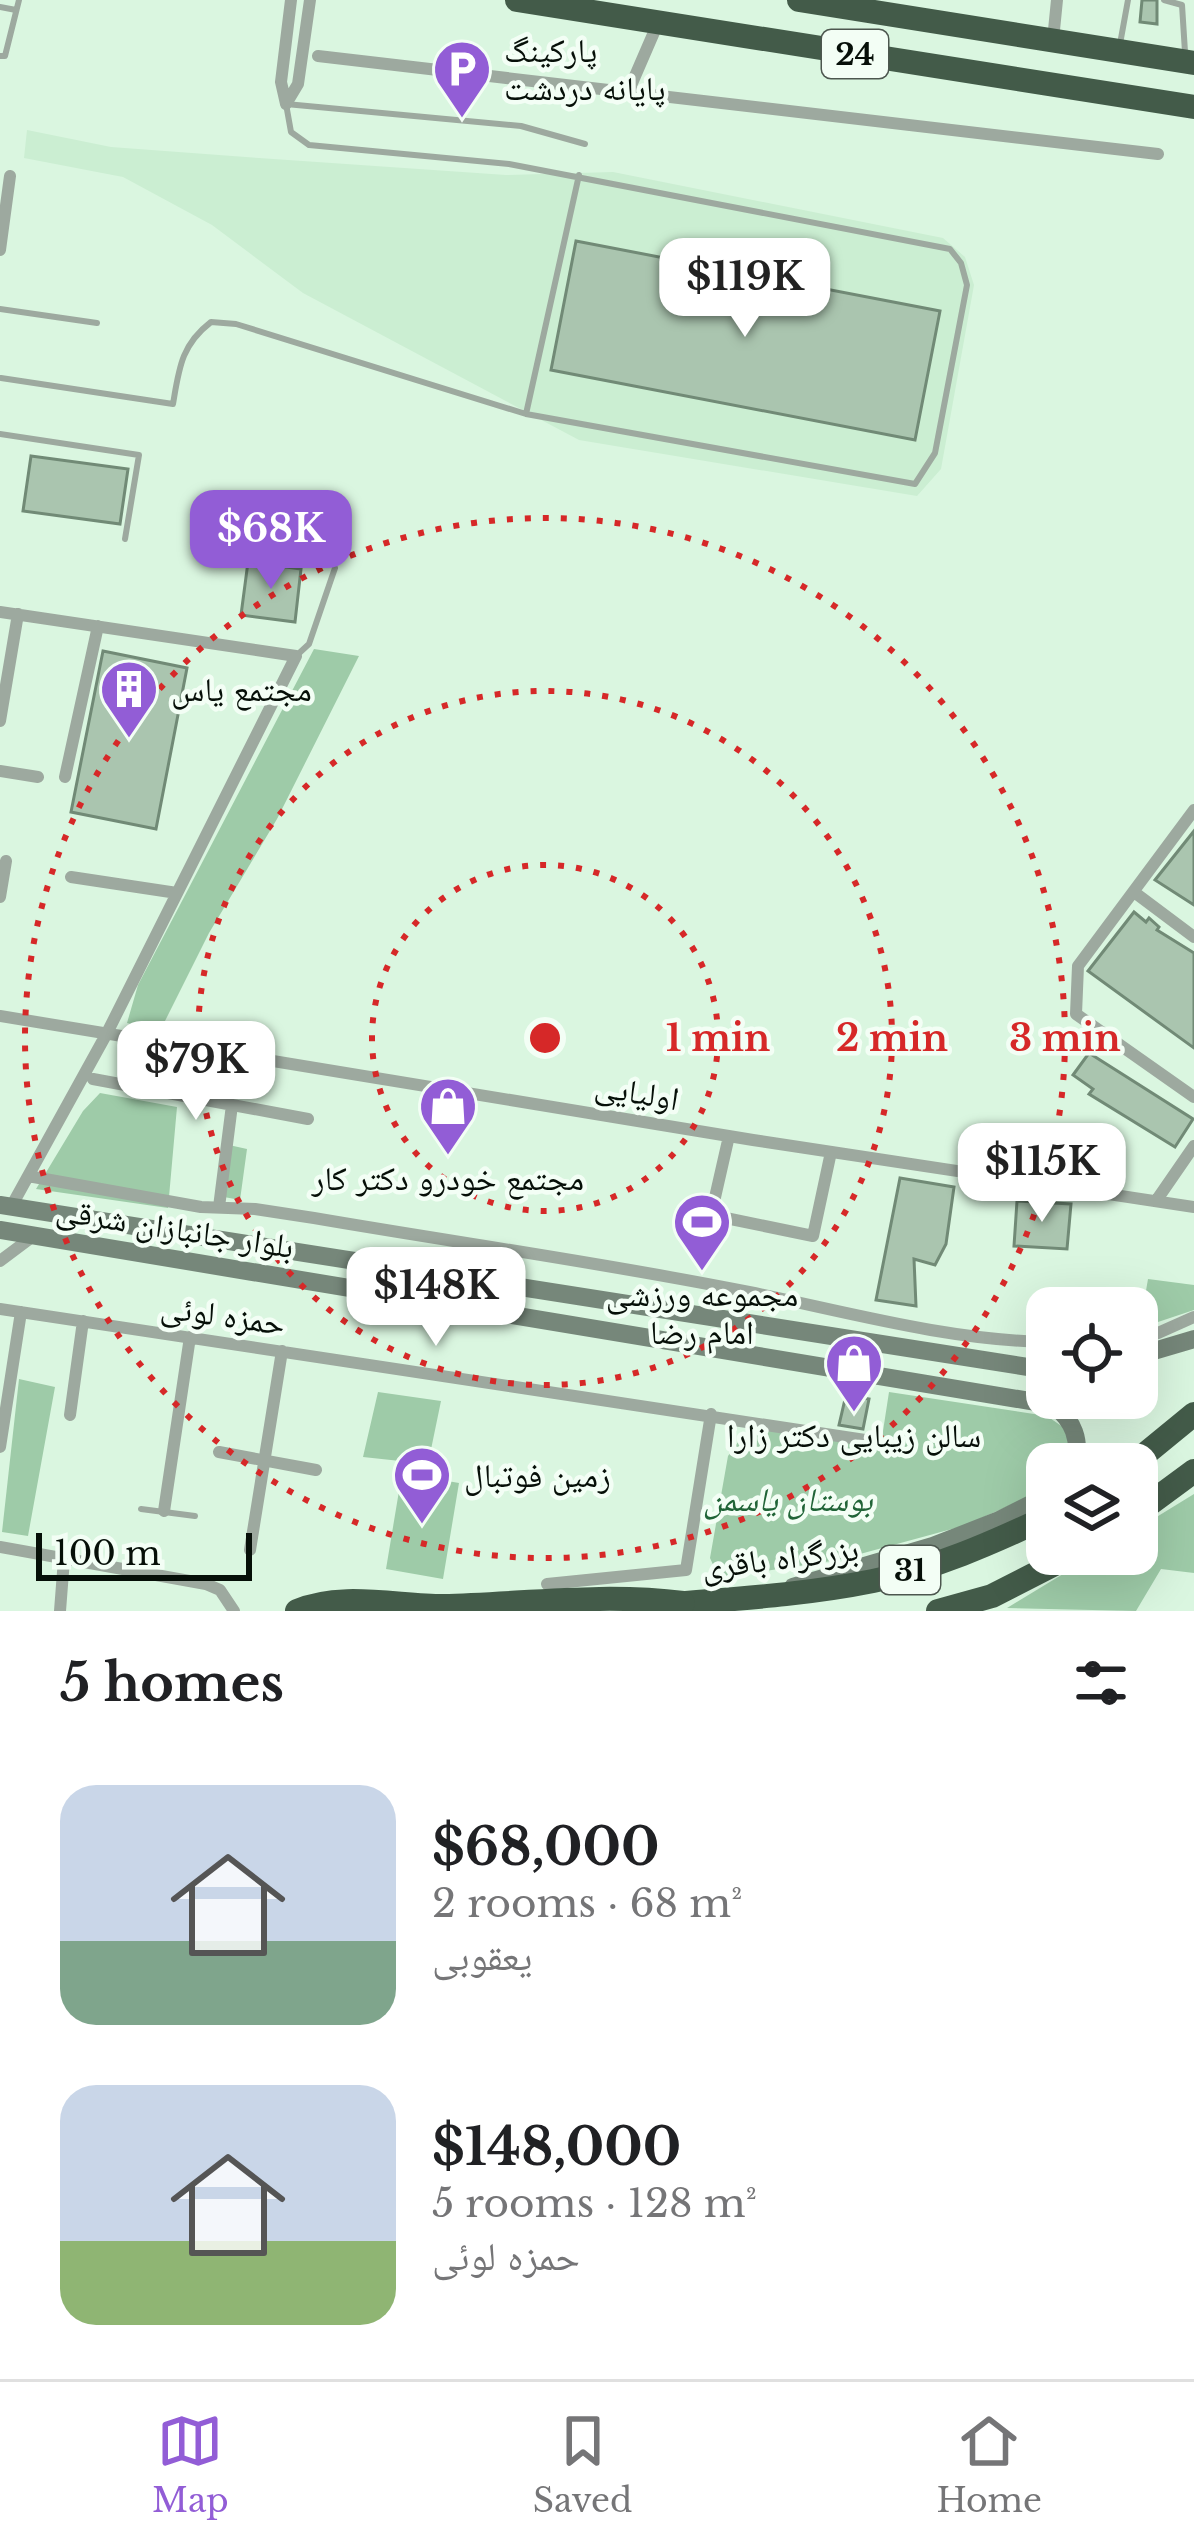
<!DOCTYPE html>
<html lang="en">
<head>
<meta charset="utf-8">
<style>
  body { margin:0; font-family:"Libre Baskerville","Noto Naskh Arabic",serif; background:#f2f2f2; color:#202124; height:100vh; display:flex; flex-direction:column; font-size:45px; white-space:nowrap }
  * { box-sizing:border-box; margin:0 }
  p { font-size:39px; color:#757577 }
  .icon { flex:none; width:66px; height:66px; fill:none; stroke:currentColor; stroke-width:2; stroke-linecap:round; stroke-linejoin:round }
  .map { position:relative; height:1611px; overflow:hidden }
  .drawer { display:flex; flex-direction:column; background:#fff; flex:1 }
  .drawer>* { flex:none }
  .buttons { position:absolute; left:1026px; top:1287px; display:grid; gap:24px }
  .buttons a { display:grid; place-items:center; width:132px; height:132px; border-radius:24px; background:#fff; box-shadow:0 12px 48px #0002; font-size:60px }
  .scale { position:absolute; left:36px; bottom:30px; width:216px; box-sizing:border-box; padding-left:12px; border:6px solid #060f08; border-top:0; font-size:33px; line-height:42px; white-space:nowrap; color:#060f08; -webkit-text-stroke:9px #f3fef5; paint-order:stroke }
  .price { position:absolute; translate:-50% -102px; padding:0 27px; border-radius:24px; background:#fff; color:#222; font-size:39px; line-height:78px; filter:drop-shadow(0 3px 6px #0008) }
  .price::after { content:''; position:absolute; left:50%; top:72px; width:36px; height:27px; margin-left:-18px; background:inherit; clip-path:polygon(0 0,100% 0,50% 100%) }
  .price.selected { background:#925dd6; color:#fff }
  ul { padding:0; list-style:none }
  li { display:flex; align-items:center; gap:36px; height:300px; padding:0 60px }
  li span { display:grid; place-items:center; flex:none; width:336px; height:240px; border-radius:36px; color:#555 }
  li>.icon { margin-inline-start:auto }
  span .icon { width:144px; height:144px; fill:#fffc; stroke-width:1 }
  li b { font-size:51px }
  h2 { display:flex; justify-content:space-between; align-items:center; height:144px; padding:0 60px; font-size:51px }
  .tabs { display:flex; justify-content:space-around; align-items:center; height:168px; border-top:3px solid #e0e0e0; background:#fff; font-size:33px; color:#757577 }
  .tabs a { display:grid; justify-items:center; gap:6px }
  .tabs .selected { color:#925dd6 }
  .map>svg:first-child { display:block }
</style>
</head>
<body>
<div class="map">
<svg width="1194" height="1611" viewBox="0 0 1194 1611">
  <rect width="100%" height="100%" fill="#daf6e0"/>
  <path fill="#cbeed2" d="M27,130L111,147L259,158L506,175L613,172L943,238L965,257L974,285L941,469L917,496L579,440L303,293L212,225L123,177L24,158Z"/>
  <path fill="#9ecba8" d="M314,649L359,656L277,819L209,933L160,1031L127,1023L138,985Z
    M100,1093L177,1107L168,1208L36,1189L83,1111Z
    M229,1145L247,1149L240,1200L224,1197Z
    M1148,1279L1194,1285V1310L1149,1325L1142,1314Z
    M19,1379L55,1387L28,1536L2,1532Z
    M378,1392L441,1401L428,1464L363,1457Z
    M889,1392L1047,1416L1073,1434L1075,1464H1047V1489L963,1526L838,1560L719,1578L710,1558L728,1456L741,1438L760,1429L881,1444Z
    M402,1473L459,1483L443,1579L386,1569Z
    M1194,1494V1573L1161,1569L1136,1611L1007,1608L1096,1554H1137V1529Z"/>
  <path fill="#aac5af" stroke="#718a76" stroke-width="3" d="M1142,0H1157V24L1140,22Z
    M576,241L940,311L915,440L551,370Z
    M31,456L128,469L120,524L23,511Z
    M248,562L301,569L295,622L241,615Z
    M103,651L187,668L156,829L71,812Z
    M1194,831V905L1155,880Z
    M1134,912L1146,922L1149,918L1159,927L1157,930L1194,953V1048L1088,971Z
    M1089,1053L1193,1119L1175,1147L1089,1094L1093,1089L1073,1075Z
    M900,1178L954,1187L946,1244L935,1265L914,1259L916,1306L876,1300Z
    M1017,1201L1071,1204L1067,1249L1014,1246Z
    M846,1395L869,1399L863,1429L839,1425Z"/>
  <g fill="none" stroke-linecap="round" stroke-linejoin="round">
    <path stroke="#9da99f" stroke-width="6" d="M1164,0L1182,5L1185,52
      M0,7L16,10
      M1120,44L1128,0
      M0,56H5L19,0
      M0,309L97,323
      M1,378L173,404C179,369 181,345 211,322L236,324L526,414L915,484L935,453L967,285L961,263L950,249L509,164L309,145L291,132L286,104L521,126L585,144
      M526,414L579,175
      M0,434L139,455L125,539
      M296,656L309,644L335,568
      M141,1509L195,1516"/>
    <path stroke="#9da99f" stroke-width="12" d="M1053,40L1057,0
      M318,56L1158,154
      M629,90L658,23
      M286,104L298,84L310,0
      M286,104L281,82L291,0
      M0,250L10,176
      M0,612L296,656L107,1033L11,1207
      M0,721L18,614
      M0,771L38,777
      M65,777L98,626
      M1194,810L1078,966L1076,1014L1194,1097
      M71,877L177,893
      M1134,892L1194,937
      M0,897L6,861
      M0,1016L753,1140L1194,1207
      M93,1079L308,1119
      M729,1136L711,1215L813,1236L831,1152
      M28,1176L201,1207L255,1209L314,1218C459,1243 605,1263 749,1292C847,1312 946,1340 1047,1342
      M1156,1201L1194,1146
      M219,1207L232,1105
      M0,1261L32,1237
      M0,1309L865,1440
      M1137,1337L1158,1333L1194,1317
      M70,1415L83,1321
      M0,1447L21,1312
      M219,1452L316,1470
      M164,1511L190,1337
      M0,1547L206,1584L220,1590L234,1611
      M250,1550L282,1351
      M547,1584L686,1570L711,1414
      M60,1611L64,1559"/>
    <path stroke="#76877a" stroke-width="18" d="M0,1205L1047,1370
      M0,1230L1054,1405C1075,1408 1098,1416 1112,1398
      M1137,1356L1194,1339
      M1054,1405C1074,1422 1080,1439 1076,1464
      M793,1587L933,1546L997,1521L1047,1496"/>
    <path stroke="#435b49" stroke-width="24" d="M517,0L1194,107
      M799,0L1194,63
      M1133,1464L1194,1414
      M1137,1513L1194,1471
      M661,1605C732,1599 804,1595 873,1581C933,1569 992,1543 1047,1517
      M938,1611L992,1596L1074,1554"/>
    <path stroke="#435b49" stroke-width="24" d="M297,1611C341,1592 397,1606 443,1606C524,1604 603,1593 683,1603"/>
  </g>
  <g fill="none" stroke="#d62828" stroke-width="6" stroke-dasharray="6 12">
    <circle cx="545" cy="1038" r="173"/>
    <circle cx="545" cy="1038" r="347"/>
    <circle cx="545" cy="1038" r="520"/>
  </g>
  <defs>
    <g id="parking-pin" transform="scale(3)"><path d="M0 17L-7.5 6A9.5 9.5 0 1 1 7.5 6Z" fill="#925dd6" stroke="#f3fef5"/><path d="M-3.5-5.5H1a3.5 3.5 0 0 1 0 7H-1V5.5H-3.5ZM-1-3.4V-.6H.8a1.4 1.4 0 0 0 0-2.8Z" fill="#fff"/></g>
    <g id="building-pin" transform="scale(3)"><path d="M0 17L-7.5 6A9.5 9.5 0 1 1 7.5 6Z" fill="#925dd6" stroke="#f3fef5"/><path d="M-4-6H4V6H1V3H-1V6H-4ZM-2.5-4.3h1.7v1.8h-1.7ZM.8-4.3h1.7v1.8H.8ZM-2.5-1h1.7V.8h-1.7ZM.8-1h1.7V.8H.8Z" fill="#fff"/></g>
    <g id="shop-pin" transform="scale(3)"><path d="M0 17L-7.5 6A9.5 9.5 0 1 1 7.5 6Z" fill="#925dd6" stroke="#f3fef5"/><path d="M-5-2.5h2.3a2.7 3.5 0 0 1 5.4 0H5L5.5 6h-11ZM-1.5-2.5h3a1.5 2.3 0 0 0-3 0Z" fill="#fff"/></g>
    <g id="stadium-pin" transform="scale(3)"><path d="M0 17L-7.5 6A9.5 9.5 0 1 1 7.5 6Z" fill="#925dd6" stroke="#f3fef5"/><path d="M0-5a6.5 5 0 1 0 0 10a6.5 5 0 1 0 0-10ZM-3.5-1.8h7v3.6h-7Z" fill="#fff"/></g>
  </defs>
  <g fill-rule="evenodd">
    <use href="#parking-pin" x="462" y="69"/>
    <use href="#building-pin" x="129" y="689"/>
    <use href="#shop-pin" x="448" y="1106"/>
    <use href="#stadium-pin" x="702" y="1222"/>
    <use href="#shop-pin" x="854" y="1363"/>
    <use href="#stadium-pin" x="422" y="1475"/>
  </g>
  <g text-anchor="middle" dominant-baseline="central" stroke-width="9" stroke-linejoin="round" paint-order="stroke">
    <g fill="#f3fef5" stroke="#4d574f" stroke-width="3">
      <rect x="822" y="30" width="66" height="48" rx="9"/>
      <rect x="880" y="1546" width="60" height="48" rx="9"/>
    </g>
    <g font-size="30" font-weight="bold" fill="#060f08">
      <text x="855" y="54">24</text>
      <text x="910" y="1570">31</text>
    </g>
    <g font-size="33" fill="#060f08" stroke="#f3fef5" text-anchor="start">
      <text x="504" y="50">پارکینگ<tspan x="504" dy="38">پایانه دردشت</tspan></text>
      <text x="171" y="689">مجتمع یاس</text>
      <text x="448" y="1178" text-anchor="middle">مجتمع خودرو دکتر کار</text>
      <text x="702" y="1294" text-anchor="middle">مجموعه ورزشی<tspan x="702" dy="38">امام رضا</tspan></text>
      <text x="854" y="1435" text-anchor="middle">سالن زیبایی دکتر زارا</text>
      <text x="464" y="1475">زمین فوتبال</text>
    </g>
    <g font-size="33" fill="#060f08" stroke="#f3fef5">
      <text transform="translate(637 1092) rotate(10)">اولیایی</text>
      <text transform="translate(175 1228) rotate(9)">بلوار جانبازان شرقی</text>
      <text transform="translate(223 1315) rotate(8)">حمزه لوئی</text>
      <text transform="translate(780 1558) rotate(-7)">بزرگراه باقری</text>
    </g>
    <g font-size="33" font-style="italic" fill="#206437" stroke="#f3fef5">
      <text x="788" y="1499">بوستان یاسمن</text>
    </g>
  </g>
  <circle cx="545" cy="1038" r="18" fill="#d62828" stroke="#f3fef5" stroke-width="6"/>
  <g font-size="36" text-anchor="middle" font-weight="bold" fill="#d62828" stroke="#f3fef5" stroke-width="9" stroke-linejoin="round" paint-order="stroke">
    <text x="718" y="1051">1 min</text>
    <text x="892" y="1051">2 min</text>
    <text x="1065" y="1051">3 min</text>
  </g>
</svg>
<div class="buttons">
<a><svg class="icon" aria-label="locate" viewBox="0 0 24 24"><circle cx="12" cy="12" r="6"/><path d="M12 2v4M12 18v4M2 12h4M18 12h4"/></svg></a>
<a><svg class="icon" aria-label="layers" viewBox="0 0 24 24"><path d="M12 4l9 5-9 5-9-5zM3 14l9 5 9-5"/></svg></a>
</div>
<div class="scale">100 m</div>
<b class="price" style="left:745px;top:340px">$119K</b>
<b class="price selected" style="left:271px;top:592px">$68K</b>
<b class="price" style="left:196px;top:1123px">$79K</b>
<b class="price" style="left:1042px;top:1225px">$115K</b>
<b class="price" style="left:436px;top:1349px">$148K</b>
</div>
<section class="drawer">
<h2>5 homes<svg class="icon" aria-label="filters" viewBox="0 0 24 24"><path d="M4 7h16M4 17h16"/><circle cx="9" cy="7" r="2"/><circle cx="15" cy="17" r="2"/></svg></h2>
<ul>
<li><span style="background:linear-gradient(#c9d6e8 65%,#7fa58c 0)"><svg class="icon" aria-label="home" viewBox="0 0 24 24"><path d="M3 11l9-7 9 7M6 9v11h12V9"/></svg></span><div><b>$68,000</b><p>2 rooms · 68 m²</p><p>یعقوبی</p></div></li>
<li><span style="background:linear-gradient(#c9d6e8 65%,#8fb573 0)"><svg class="icon" aria-label="home" viewBox="0 0 24 24"><path d="M3 11l9-7 9 7M6 9v11h12V9"/></svg></span><div><b>$148,000</b><p>5 rooms · 128 m²</p><p>حمزه لوئی</p></div></li>
</ul>
</section>
<nav class="tabs">
<a class="selected"><svg class="icon" aria-label="map" viewBox="0 0 24 24"><path d="M3 6l6-2 6 2 6-2v14l-6 2-6-2-6 2zM9 4v14M15 6v14"/></svg>Map</a>
<a><svg class="icon" aria-label="saved" viewBox="0 0 24 24"><path d="M7 4h10v16l-5-4-5 4z"/></svg>Saved</a>
<a><svg class="icon" aria-label="home" viewBox="0 0 24 24"><path d="M3 11l9-7 9 7M6 9v11h12V9"/></svg>Home</a>
</nav>
</body>
</html>
